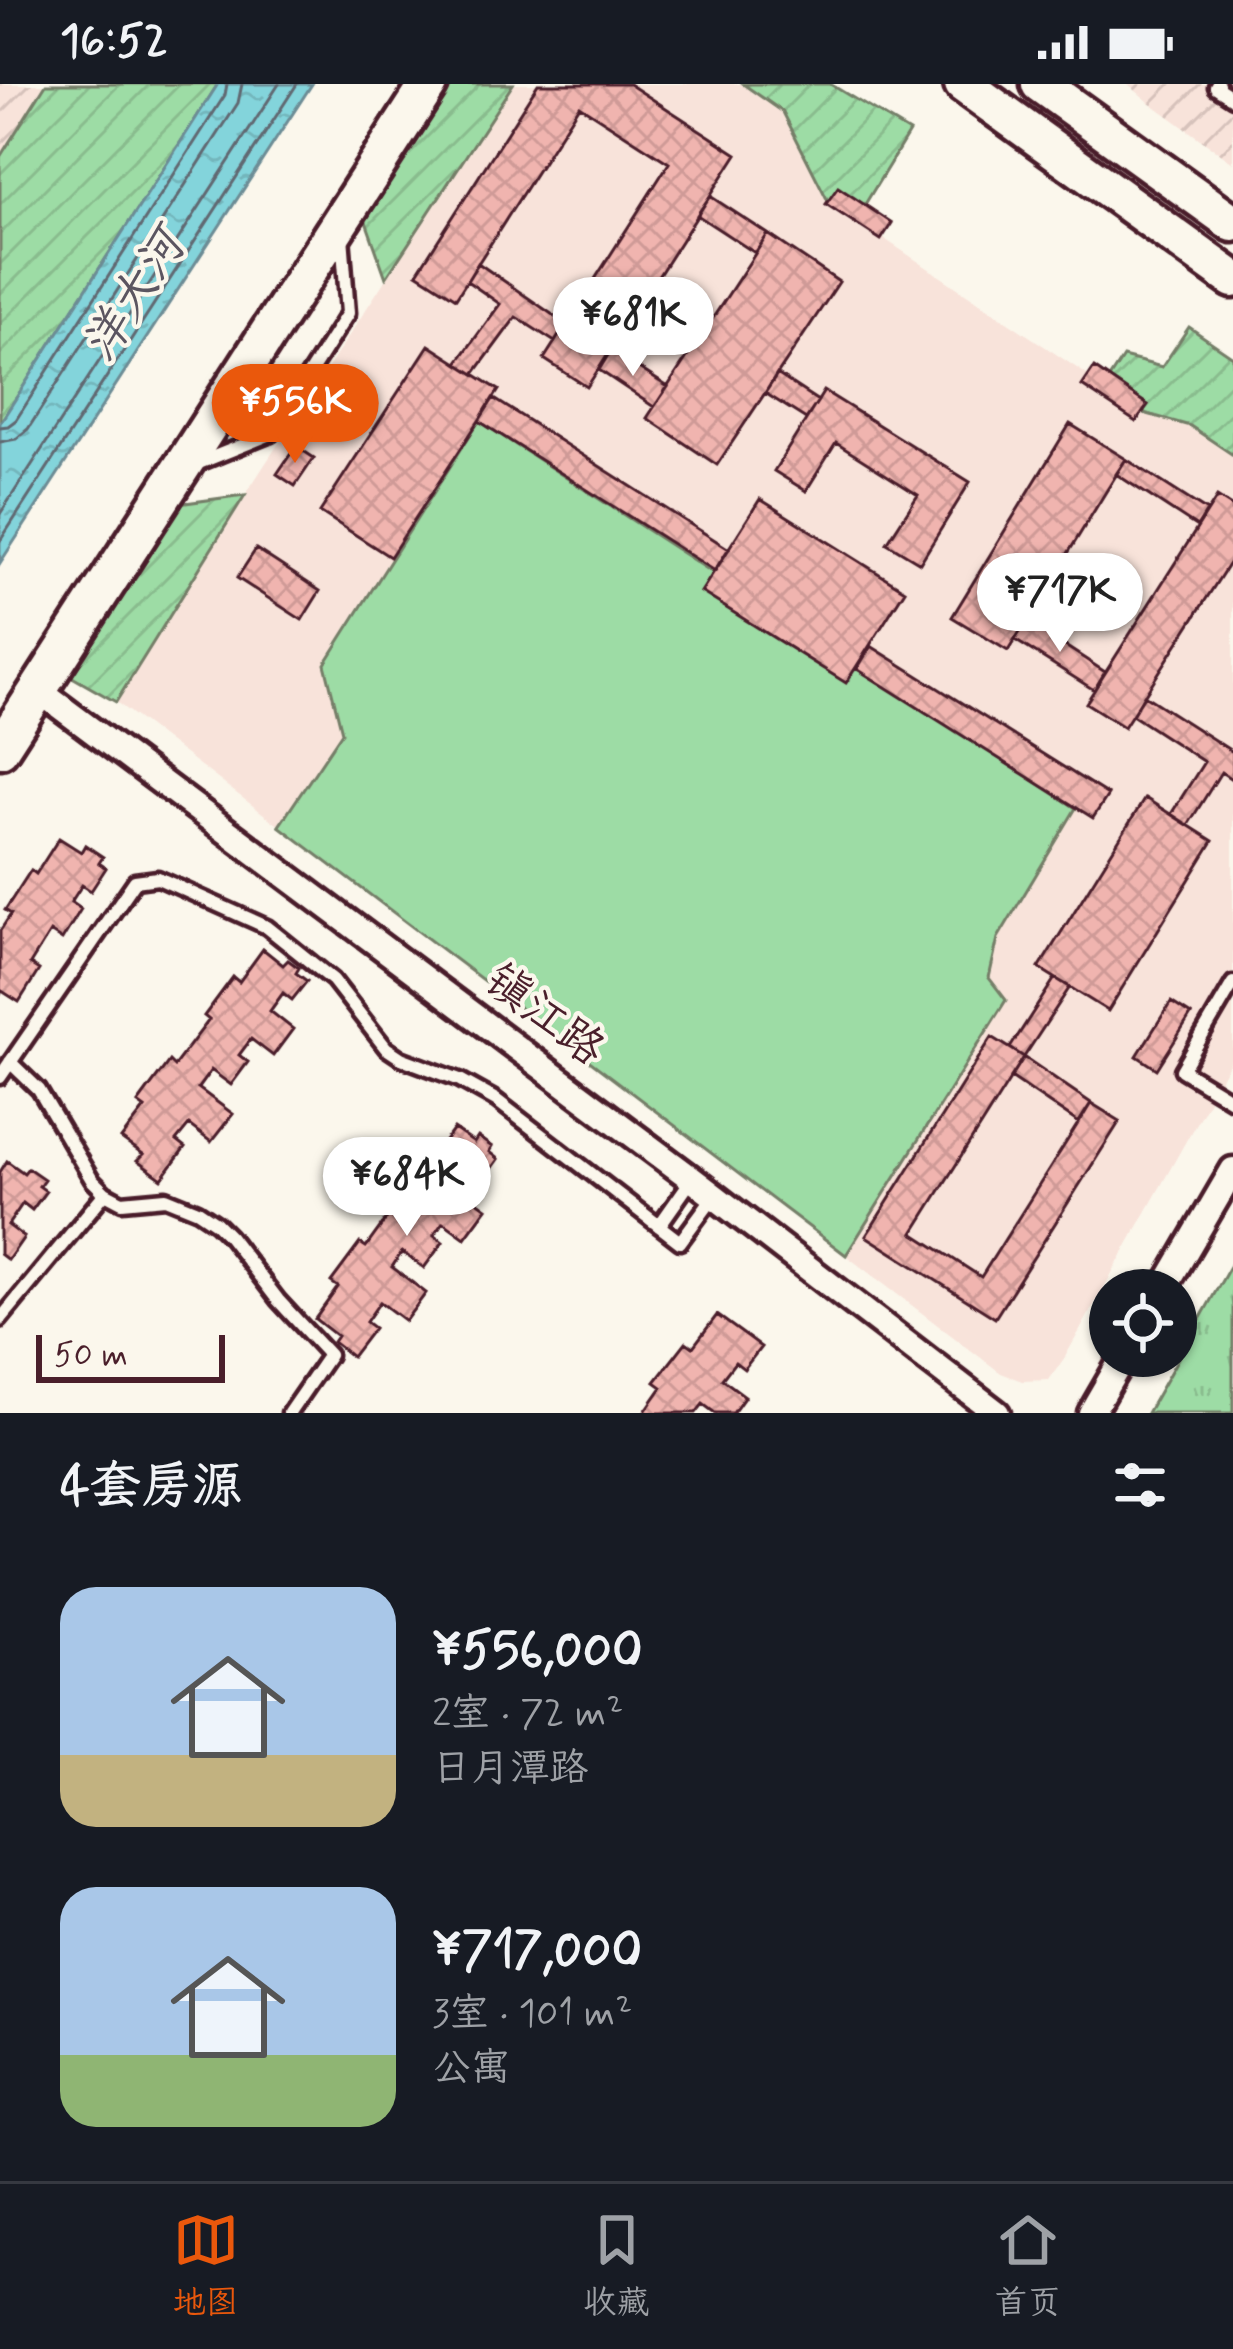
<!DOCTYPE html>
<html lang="zh">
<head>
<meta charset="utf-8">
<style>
  body { margin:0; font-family:Mynerve,"LXGW WenKai TC",sans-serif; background:#20242c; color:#f1f3f6; height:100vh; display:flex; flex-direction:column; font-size:45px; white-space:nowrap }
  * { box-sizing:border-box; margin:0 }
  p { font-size:39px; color:#9ea1a6 }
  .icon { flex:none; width:66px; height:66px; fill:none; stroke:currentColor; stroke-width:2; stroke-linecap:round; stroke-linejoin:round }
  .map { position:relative; height:1329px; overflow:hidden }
  .side { display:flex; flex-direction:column; background:#171b24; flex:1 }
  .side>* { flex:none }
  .controls { position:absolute; left:1089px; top:1185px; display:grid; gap:24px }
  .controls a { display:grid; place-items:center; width:108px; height:108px; border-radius:50%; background:#171b24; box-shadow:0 3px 9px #0004; font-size:60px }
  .scale { position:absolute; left:36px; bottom:30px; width:189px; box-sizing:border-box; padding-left:12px; border:6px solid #4a1f2b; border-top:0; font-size:33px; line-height:42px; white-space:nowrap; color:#4a1f2b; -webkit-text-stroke:9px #fbf7ec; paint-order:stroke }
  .price { position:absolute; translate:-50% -102px; padding:0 27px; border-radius:42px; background:#fff; color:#222; font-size:39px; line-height:78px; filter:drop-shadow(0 3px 6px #0008) }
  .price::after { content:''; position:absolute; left:50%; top:72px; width:36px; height:27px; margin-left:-18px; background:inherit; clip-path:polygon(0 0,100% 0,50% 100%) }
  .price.active { background:#ea580c; color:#fff }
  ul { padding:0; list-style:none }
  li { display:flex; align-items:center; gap:36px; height:300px; padding:0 60px }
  li span { display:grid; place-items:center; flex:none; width:336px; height:240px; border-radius:36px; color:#555 }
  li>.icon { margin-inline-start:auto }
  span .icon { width:144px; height:144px; fill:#fffc; stroke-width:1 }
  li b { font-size:51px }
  h2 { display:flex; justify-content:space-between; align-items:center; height:144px; padding:0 60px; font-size:51px }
  .status { display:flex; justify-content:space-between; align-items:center; height:84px; padding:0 60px; background:#171b24; direction:ltr }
  .status svg { height:33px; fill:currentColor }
  .dock { display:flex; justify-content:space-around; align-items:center; height:168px; border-top:3px solid #363941; background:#171b24; font-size:33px; color:#9ea1a6 }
  .dock a { display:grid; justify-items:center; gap:6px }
  .dock .active { color:#ea580c }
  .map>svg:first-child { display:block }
</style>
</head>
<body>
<div class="status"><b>16:52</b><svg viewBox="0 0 49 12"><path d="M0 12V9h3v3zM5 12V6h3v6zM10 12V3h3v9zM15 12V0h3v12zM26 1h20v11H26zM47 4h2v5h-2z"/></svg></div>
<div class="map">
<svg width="1233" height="1329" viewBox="0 0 1233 1329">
  <defs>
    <pattern id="industrial-furrows" width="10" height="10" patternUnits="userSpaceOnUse" patternTransform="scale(3)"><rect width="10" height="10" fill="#f8e3da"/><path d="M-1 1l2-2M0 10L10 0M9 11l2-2" fill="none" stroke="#d6c2bb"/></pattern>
    <pattern id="grass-tufts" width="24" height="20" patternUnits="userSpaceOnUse" patternTransform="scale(3)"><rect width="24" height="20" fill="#9ddca5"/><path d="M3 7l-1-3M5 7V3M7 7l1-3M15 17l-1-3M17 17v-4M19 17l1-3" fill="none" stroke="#89bc8e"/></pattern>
    <pattern id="garden-furrows" width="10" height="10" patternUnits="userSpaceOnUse" patternTransform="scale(3)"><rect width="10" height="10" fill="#9ddca5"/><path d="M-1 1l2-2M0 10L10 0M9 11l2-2" fill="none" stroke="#89bc8e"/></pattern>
    <pattern id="water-ripples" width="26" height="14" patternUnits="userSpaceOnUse" patternTransform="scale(3)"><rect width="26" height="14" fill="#83d4db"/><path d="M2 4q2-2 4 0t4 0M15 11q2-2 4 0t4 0" fill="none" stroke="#73b6bc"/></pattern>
    <pattern id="building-cross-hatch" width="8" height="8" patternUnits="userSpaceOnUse" patternTransform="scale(3)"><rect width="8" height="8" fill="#f0b4af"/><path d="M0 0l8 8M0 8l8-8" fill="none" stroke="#cf9a97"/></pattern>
  </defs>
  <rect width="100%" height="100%" fill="#fbf7ec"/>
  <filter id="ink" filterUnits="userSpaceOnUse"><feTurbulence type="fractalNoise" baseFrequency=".00833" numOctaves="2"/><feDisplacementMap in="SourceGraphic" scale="24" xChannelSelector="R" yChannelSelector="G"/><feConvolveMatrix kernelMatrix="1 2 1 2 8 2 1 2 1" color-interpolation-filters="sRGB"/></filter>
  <g filter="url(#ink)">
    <path fill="#f8e3da" d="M513,0H743L783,28L828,117L1144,329L1190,342L1233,371V973L1065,1273L1049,1296L1022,1297L1001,1289L116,618L245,411Z"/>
    <path fill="url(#industrial-furrows)" d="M0,0H46L0,74Z
      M1128,0H1233V79L1149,18Z"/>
    <path fill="url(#grass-tufts)" stroke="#747e68" stroke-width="3" d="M1233,1177V1329H1147Z"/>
    <path fill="#9ddca5" stroke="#747e68" stroke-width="3" d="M479,337L1076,724L998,854L989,894L1006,916L846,1171L279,742L342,648L325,580Z"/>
    <path fill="url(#garden-furrows)" stroke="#747e68" stroke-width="3" d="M46,0H218L0,339V73Z
      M450,0H513L386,194L364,132Z
      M743,0H830L909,48L856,135L828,117L783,28Z
      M1189,243L1233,273V371L1190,342L1144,329L1104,302L1123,273L1162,283Z
      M245,411L116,618L67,590L178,420Z"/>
    <path fill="url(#water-ripples)" stroke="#6c8c95" stroke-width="3" d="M218,0H312L0,479V339Z"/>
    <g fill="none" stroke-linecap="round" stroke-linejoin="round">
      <path stroke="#616771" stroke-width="3" d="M0,343L8,342L16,336L225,11L227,0
        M0,358L16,355L28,345L238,19L242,0
        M0,430L279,0
        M0,457L297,0"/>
    </g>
    <path fill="url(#building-cross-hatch)" stroke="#4a1f2b" stroke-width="3" d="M538,0H629L737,70L587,303L544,275L669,79L579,21L456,214L417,189Z
      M838,103L892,139L881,156L826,120Z
      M710,112L768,150L755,169L697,131Z
      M768,150L839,198L717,381L647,334Z
      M478,179L566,240L555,258L516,233L474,290L457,279L500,220L467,197Z
      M429,261L499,306L390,473L320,428Z
      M611,266L668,303L654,323L599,286Z
      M1094,284L1148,321L1136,338L1082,302Z
      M777,290L818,317L806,335L765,309Z
      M824,307L970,398L920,479L887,459L918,411L836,359L806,407L774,387Z
      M493,314L729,465L715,487L479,337Z
      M1070,340L1126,375L1008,567L952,533Z
      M296,362L314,374L295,402L277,390Z
      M1126,375L1207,427L1197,443L1116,390Z
      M1217,413L1233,423V473L1124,643L1086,619Z
      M760,415L905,506L846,599L701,508Z
      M256,465L320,507L302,536L237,494Z
      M1027,537L1105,588L1094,606L1015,556Z
      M871,562L1108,711L1093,734L857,585Z
      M1144,611L1233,668V696L1221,688L1188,741L1171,730L1204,678L1132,631Z
      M1145,714L1213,757L1108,927L1039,884Z
      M59,754L81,768L85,761L103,773L99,779L106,784L91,807L82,801L71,818L81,825L62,856L50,848L30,880L39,886L19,918L2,907L0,910V847L11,830L5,826L31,786L36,790Z
      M263,865L283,881L288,876L299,884L296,889L307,897L292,916L283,909L270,927L293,945L273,972L251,955L239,971L248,978L231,1001L211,986L198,1004L233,1030L211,1058L189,1041L176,1057L185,1064L162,1095L137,1077L143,1071L121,1055L145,1024L138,1019L169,977L174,982L209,936L204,932L233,893L239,898Z
      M1055,894L1070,903L1024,973L1010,964Z
      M1171,918L1191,931L1157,985L1137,972Z
      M992,953L1024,973L913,1149L981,1193L1091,1019L1120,1037L995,1234L866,1152Z
      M1024,973L1091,1019L1079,1039L1011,993Z
      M454,1045L474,1059L478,1053L492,1063L489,1068L498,1075L483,1096L476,1090L463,1107L487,1124L465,1154L443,1138L434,1151L443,1158L424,1184L402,1168L392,1183L426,1209L405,1237L380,1218L366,1238L374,1244L352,1273L333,1258L337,1252L315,1235L338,1203L331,1198L360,1159L366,1163L400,1116L394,1110L423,1071L430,1077Z
      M7,1077L24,1089L28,1084L44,1095L39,1102L46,1107L32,1126L23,1119L8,1141L24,1153L8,1176L0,1170V1088Z
      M717,1231L761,1263L744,1285L735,1278L722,1295L745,1312L733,1329H715L703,1320L696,1329H644L662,1303L655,1298L686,1258L693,1263Z"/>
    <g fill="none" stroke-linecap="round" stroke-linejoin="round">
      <g stroke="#4a1f2b" stroke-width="21">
        <path id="lane" d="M1218,0L1216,3L1233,14
          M194,381L271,350L348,229L342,152
          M1233,899L1182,986L1233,1017
          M10,978L39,1006L92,1096L105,1109L122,1118L166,1114L198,1127L216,1139L229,1152L278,1216L329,1271L289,1329
          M0,993L135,797L158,794L267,843L333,896L386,964L401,974L460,996L496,1016L680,1158L714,1112
          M659,1142L692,1095
          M0,1236L105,1109"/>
      </g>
      <g stroke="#4a1f2b" stroke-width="33">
        <path id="street" d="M38,606L692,1095L997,1329
          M1163,1206L1233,1086
          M1091,1329L1124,1272"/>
      </g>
      <g stroke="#4a1f2b" stroke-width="45">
        <path id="secondary" d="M963,0L1233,195
          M1040,0L1233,139
          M0,665L429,0"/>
      </g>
      <use href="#lane" stroke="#fbf7ec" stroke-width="12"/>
      <use href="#street" stroke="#fbf7ec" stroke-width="24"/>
      <use href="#secondary" stroke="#fbf7ec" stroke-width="36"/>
    </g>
  </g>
  <g text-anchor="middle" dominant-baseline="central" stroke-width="9" stroke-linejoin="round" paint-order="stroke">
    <g font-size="45" fill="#4a1f2b" stroke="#fbf7ec">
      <text transform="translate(544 932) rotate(37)">镇江路</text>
    </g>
    <g font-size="48" font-style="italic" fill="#5b5560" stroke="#fbf7ec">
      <text transform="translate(135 212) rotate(-57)">洋大河</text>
    </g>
  </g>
</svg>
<div class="controls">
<a><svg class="icon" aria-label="locate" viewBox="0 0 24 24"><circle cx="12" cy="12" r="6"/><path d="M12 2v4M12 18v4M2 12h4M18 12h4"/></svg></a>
</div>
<div class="scale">50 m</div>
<b class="price" style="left:633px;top:295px">¥681K</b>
<b class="price active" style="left:295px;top:382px">¥556K</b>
<b class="price" style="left:1060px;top:571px">¥717K</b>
<b class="price" style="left:407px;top:1155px">¥684K</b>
</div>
<section class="side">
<h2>4套房源<svg class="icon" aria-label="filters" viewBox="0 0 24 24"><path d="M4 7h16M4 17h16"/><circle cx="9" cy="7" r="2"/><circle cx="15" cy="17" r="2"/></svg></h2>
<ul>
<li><span style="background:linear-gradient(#a9c7e8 70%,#c2b280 0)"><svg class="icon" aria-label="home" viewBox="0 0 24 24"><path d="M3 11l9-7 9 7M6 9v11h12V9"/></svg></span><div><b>¥556,000</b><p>2室 · 72 m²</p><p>日月潭路</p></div></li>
<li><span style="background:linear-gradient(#a9c7e8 70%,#8fb573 0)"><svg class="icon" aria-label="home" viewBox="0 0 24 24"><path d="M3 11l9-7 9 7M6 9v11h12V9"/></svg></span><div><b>¥717,000</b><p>3室 · 101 m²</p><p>公寓</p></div></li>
</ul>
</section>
<nav class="dock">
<a class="active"><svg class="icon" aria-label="map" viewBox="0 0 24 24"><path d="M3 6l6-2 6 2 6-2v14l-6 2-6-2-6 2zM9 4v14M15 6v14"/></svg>地图</a>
<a><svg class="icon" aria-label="saved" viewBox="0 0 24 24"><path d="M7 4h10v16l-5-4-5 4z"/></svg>收藏</a>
<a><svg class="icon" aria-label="home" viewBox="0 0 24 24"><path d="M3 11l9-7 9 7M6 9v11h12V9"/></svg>首页</a>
</nav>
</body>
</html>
